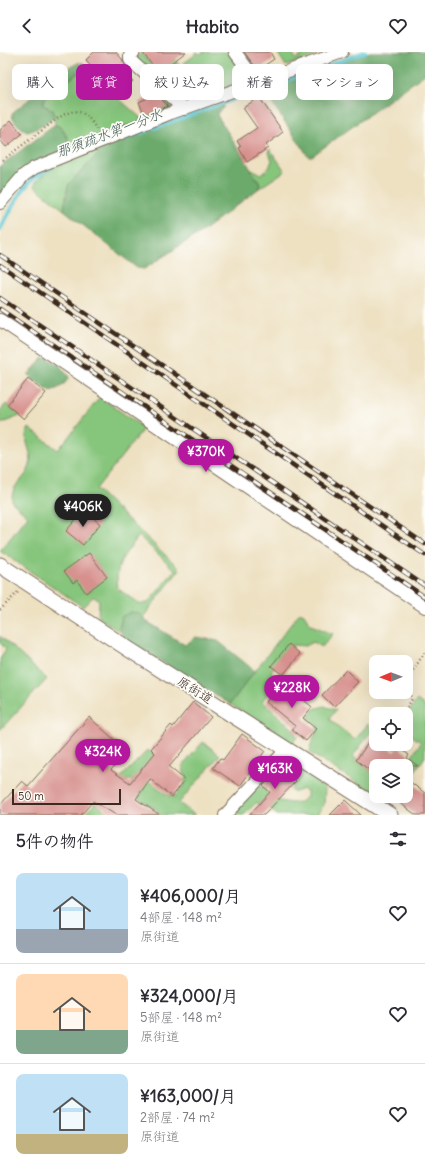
<!DOCTYPE html>
<html lang="ja">
<head>
<meta charset="utf-8">
<style>
  body { margin:0; font-family:Delius,"Klee One",sans-serif; background:#f7f7f7; color:#2b2b33; height:100vh; display:flex; flex-direction:column; font-size:15px; white-space:nowrap }
  * { box-sizing:border-box; margin:0 }
  p { font-size:13px; color:#7c7c81 }
  .icon { flex:none; width:22px; height:22px; fill:none; stroke:currentColor; stroke-width:2; stroke-linecap:round; stroke-linejoin:round }
  .map { position:relative; height:763px; overflow:hidden }
  .drawer { display:flex; flex-direction:column; background:#fff; flex:1 }
  .drawer>* { flex:none }
  .hud { position:absolute; left:12px; top:12px; width:401px; height:36px; display:flex; gap:8px }
  .needle { width:26px; rotate:269deg }
  .buttons { position:absolute; left:369px; top:603px; display:grid; gap:8px }
  .buttons a { display:grid; place-items:center; width:44px; height:44px; border-radius:8px; background:#fff; box-shadow:0 4px 16px #0002; font-size:20px }
  .scale { position:absolute; left:12px; bottom:10px; width:109px; box-sizing:border-box; padding-left:4px; border:2px solid #3b2a1e; border-top:0; font-size:11px; line-height:14px; white-space:nowrap; color:#3b2a1e; -webkit-text-stroke:3px #fdfcf7; paint-order:stroke }
  .price { position:absolute; translate:-50% -34px; padding:0 9px; border-radius:14px; background:#b5179e; color:#fff; font-size:13px; line-height:26px; filter:drop-shadow(0 1px 2px #0008) }
  .price::after { content:''; position:absolute; left:50%; top:24px; width:12px; height:9px; margin-left:-6px; background:inherit; clip-path:polygon(0 0,100% 0,50% 100%) }
  .price.selected { background:#222; color:#fff }
  ul { padding:0; list-style:none }
  li { display:flex; align-items:center; gap:12px; height:100px; padding:0 16px }
  li+li { border-top:1px solid #e1e1e2 }
  li span { display:grid; place-items:center; flex:none; width:112px; height:80px; border-radius:8px; color:#555 }
  li>.icon { margin-inline-start:auto }
  span .icon { width:48px; height:48px; fill:#fffc; stroke-width:1 }
  li b { font-size:17px }
  h2 { display:flex; justify-content:space-between; align-items:center; height:48px; padding:0 16px; font-size:17px }
  .tag { padding:0 14px; border-radius:8px; background:#fff; box-shadow:0 4px 16px #0002; font-size:14px; line-height:36px }
  .tag.selected { background:#b5179e; color:#fff }
  header { display:flex; justify-content:space-between; align-items:center; height:52px; padding:0 16px; background:#fff; font-size:18px; font-weight:700 }
  .map>svg:first-child { display:block }
</style>
</head>
<body>
<header><svg class="icon" aria-label="back" viewBox="0 0 24 24"><path d="M15 5l-7 7 7 7"/></svg>Habito<svg class="icon" aria-label="heart" viewBox="0 0 24 24"><path d="M12 20l-8-8c-3-5 5-10 8-4 3-6 11-1 8 4z"/></svg></header>
<div class="map">
<svg width="425" height="763" viewBox="0 0 425 763">
  <rect width="100%" height="100%" fill="#fdfcf7"/>
  <filter id="ink" filterUnits="userSpaceOnUse"><feTurbulence type="fractalNoise" baseFrequency=".025" numOctaves="2"/><feDisplacementMap in="SourceGraphic" scale="8" xChannelSelector="R" yChannelSelector="G"/><feConvolveMatrix kernelMatrix="1 2 1 2 8 2 1 2 1" color-interpolation-filters="sRGB"/></filter>
  <filter id="wash" filterUnits="userSpaceOnUse"><feTurbulence type="fractalNoise" baseFrequency=".012" numOctaves="4" result="noise"/><feDisplacementMap in="SourceGraphic" scale="16" xChannelSelector="R" yChannelSelector="G"/><feGaussianBlur stdDeviation="0.9" result="paint"/><feColorMatrix in="noise" values="0 0 0 0 0 0 0 0 0 0 0 0 0 0 0 0 0 1.4 0 .05"/><feComposite in="paint" operator="in"/></filter>
  <g filter="url(#wash)">
    <rect width="100%" height="100%" fill="#eee1c2"/>
    <path fill="#86c57c" stroke="#60784d" fill-rule="evenodd" d="M170,0L180,14L195,3V0H198L200,2L203,0H229L247,24L246,29L185,51L137,9V5L141,1L158,21H160L170,14Z
      M277,0H292L296,7L309,0H318L317,3L286,14Z
      M87,14L119,47L141,66L167,55L165,49L167,47L172,53L171,58L73,95L61,75L55,73L53,58L43,53L44,47Z
      M105,95L68,133L64,158L34,134C41,115 87,102 105,95Z
      M270,97L285,119L258,137L260,132L251,118L256,119L261,122L269,116L272,108L268,99Z
      M100,345L144,376L96,437L180,517L128,585L98,565L99,547L93,545L83,555L0,499L28,464L12,450C11,429 25,431 30,413C34,399 21,390 29,376L58,398ZM139,484L175,518L148,551L139,552L117,536C116,510 124,503 139,484Z
      M6,352L20,364L0,372V359Z
      M300,560L304,562L311,573L333,582L322,595L313,590L306,594L293,593L271,619L280,628L262,649L291,675L297,685L292,692L230,652Z
      M0,584L47,627L0,678V607L6,597L0,591Z
      M417,648L425,654V705L406,731V723L414,711L411,706L421,690L406,680V664Z
      M324,654L336,658L329,667L355,688L368,672L373,677L353,704L376,724V743L310,701L311,692L318,674L308,666L314,657Z
      M203,690L220,703L179,751L195,763H159L157,758L138,746L142,740L140,736L130,728L123,729L107,739L148,698L156,704L146,729C157,731 163,744 174,745C186,731 188,732 182,714Z
      M284,706L325,736L324,753L316,763H277L266,753L256,751L244,763H228L259,732L275,748L291,751L300,750L307,745V739L303,737L296,740L290,738L297,730L293,719L281,709Z
      M95,751L111,763H84Z"/>
    <path fill="#6caa6c" stroke="#546a45" d="M370,0H425V22L312,104H308L266,42L267,38L269,36Z
      M78,11H83L87,14L44,47L43,53L53,58L54,65C46,72 37,78 27,80C21,76 12,69 12,61L68,16Z
      M223,51V56L219,59L217,63L260,132L258,137L204,178L144,217L137,216L64,158L68,133L105,95Z
      M55,73L61,75L73,95L0,146V114Z
      M47,306L60,314L69,325C64,334 59,337 49,339L28,323L42,307Z
      M131,560L139,561L146,569L185,593L196,585L218,589L255,619L230,652L125,587L119,576L122,564Z"/>
    <g fill="none" stroke-linecap="round" stroke-linejoin="round">
      <path stroke="#5cc8d4" stroke-width="4.5" d="M123,87L365,0
        M0,177L21,140L33,126L51,115"/>
    </g>
    <g id="blocks">
      <path fill="#d7908d" d="M94,0H116L122,7L125,13L133,21L129,25L133,29L118,43L86,8Z
        M142,0H186L158,21Z
        M244,0H270L274,7L258,18Z
        M156,42L168,54L145,64L139,50Z
        M259,45L283,80L266,93L268,96L247,110L239,96L241,95L237,89L257,76L243,56Z
        M11,68L22,82L6,95L0,88V78Z
        M28,327L46,341L24,367L7,353Z
        M87,460L100,472L83,493L66,479L79,464L82,466Z
        M89,501L107,525L86,541L77,528L73,531L64,519Z
        M289,592L300,602L283,623L271,614Z
        M346,618L358,630L334,655L322,643Z
        M282,629L312,655L303,666L316,677L306,689L292,678L295,674L266,650Z
        M193,650L211,665L169,715L185,728L172,745L150,727L136,747L160,763H116L93,749L81,763H0V753L22,729L28,734L89,665L127,699L111,718L130,731L155,701L151,697L171,673L173,675Z
        M376,680V692H384L394,700L398,695L409,703L407,706L418,714H376V723L356,708Z
        M242,682L265,699L240,734L213,716L220,706L223,708Z
        M284,712L295,722L292,725L296,729L264,763H249L270,740L263,734Z
        M406,727L425,741V763H416L400,751L406,744Z
        M345,748L361,763H330Z"/>
    </g>
  </g>
  <g filter="url(#ink)">
    <use href="#blocks" fill-opacity="0" stroke="#7a6a57" stroke-width="1"/>
    <g fill="none" stroke-linecap="round" stroke-linejoin="round">
      <g stroke="#7a6a57" stroke-width="14">
        <path id="minor" d="M134,0L130,3V8L184,57
          M235,0L257,30
          M0,151L24,123L34,116L171,61L342,0
          M0,268L425,555
          M225,763L287,697"/>
      </g>
      <g stroke="#7a6a57" stroke-width="17">
        <path id="tertiary" d="M0,513L130,598L390,763"/>
      </g>
      <path stroke="#7a6a57" stroke-width="2.5" stroke-dasharray="1 3" stroke-linecap="butt" d="M3,108C17,97 31,87 45,76C52,71 62,62 71,60C84,57 91,68 97,78
        M0,558L18,540
        M403,662L412,647L408,630L410,623L425,600"/>
      <use href="#minor" stroke="#fff" stroke-width="12"/>
      <use href="#tertiary" stroke="#fff" stroke-width="15"/>
      <g stroke="#3b2a1e" stroke-width="4.5">
        <path id="rail" d="M0,203L425,492
          M0,213L425,503
          M0,246L425,534
          M0,257L425,545"/>
      </g>
      <use href="#rail" stroke="#fdfcf7" stroke-width="3" stroke-dasharray="9" stroke-linecap="butt"/>
    </g>
  </g>
  <g text-anchor="middle" dominant-baseline="central" stroke-width="3.5" stroke-linejoin="round" paint-order="stroke">
    <g font-size="13" fill="#3b2a1e" stroke="#fdfcf7">
      <text transform="translate(195 638) rotate(32)">原街道</text>
    </g>
    <g font-size="14" font-style="italic" fill="#47615e" stroke="#fdfcf7">
      <text transform="translate(109 81) rotate(-21)">那須疏水第一分水</text>
    </g>
  </g>
</svg>
<div class="buttons">
<a><svg class="needle" viewBox="-14 -14 28 28"><path d="M0-13l5 13h-10z" fill="#e53935"/><path d="M0 13l5-13h-10z" fill="#7c7c81"/></svg></a>
<a><svg class="icon" aria-label="locate" viewBox="0 0 24 24"><circle cx="12" cy="12" r="6"/><path d="M12 2v4M12 18v4M2 12h4M18 12h4"/></svg></a>
<a><svg class="icon" aria-label="layers" viewBox="0 0 24 24"><path d="M12 4l9 5-9 5-9-5zM3 14l9 5 9-5"/></svg></a>
</div>
<div class="scale">50 m</div>
<b class="price" style="left:206px;top:421px">¥370K</b>
<b class="price selected" style="left:83px;top:476px">¥406K</b>
<b class="price" style="left:292px;top:657px">¥228K</b>
<b class="price" style="left:103px;top:721px">¥324K</b>
<b class="price" style="left:275px;top:738px">¥163K</b>
<div class="hud">
<a class="tag">購入</a>
<a class="tag selected">賃貸</a>
<a class="tag">絞り込み</a>
<a class="tag">新着</a>
<a class="tag">マンション</a>
</div>
</div>
<section class="drawer">
<h2>5件の物件<svg class="icon" aria-label="filters" viewBox="0 0 24 24"><path d="M4 7h16M4 17h16"/><circle cx="9" cy="7" r="2"/><circle cx="15" cy="17" r="2"/></svg></h2>
<ul>
<li><span style="background:linear-gradient(#bfe0f5 70%,#9aa5b1 0)"><svg class="icon" aria-label="home" viewBox="0 0 24 24"><path d="M3 11l9-7 9 7M6 9v11h12V9"/></svg></span><div><b>¥406,000/月</b><p>4部屋 · 148 m²</p><p>原街道</p></div><svg class="icon" aria-label="heart" viewBox="0 0 24 24"><path d="M12 20l-8-8c-3-5 5-10 8-4 3-6 11-1 8 4z"/></svg></li>
<li><span style="background:linear-gradient(#ffd9b3 70%,#7fa58c 0)"><svg class="icon" aria-label="home" viewBox="0 0 24 24"><path d="M3 11l9-7 9 7M6 9v11h12V9"/></svg></span><div><b>¥324,000/月</b><p>5部屋 · 148 m²</p><p>原街道</p></div><svg class="icon" aria-label="heart" viewBox="0 0 24 24"><path d="M12 20l-8-8c-3-5 5-10 8-4 3-6 11-1 8 4z"/></svg></li>
<li><span style="background:linear-gradient(#bfe0f5 75%,#c2b280 0)"><svg class="icon" aria-label="home" viewBox="0 0 24 24"><path d="M3 11l9-7 9 7M6 9v11h12V9"/></svg></span><div><b>¥163,000/月</b><p>2部屋 · 74 m²</p><p>原街道</p></div><svg class="icon" aria-label="heart" viewBox="0 0 24 24"><path d="M12 20l-8-8c-3-5 5-10 8-4 3-6 11-1 8 4z"/></svg></li>
</ul>
</section>
</body>
</html>
